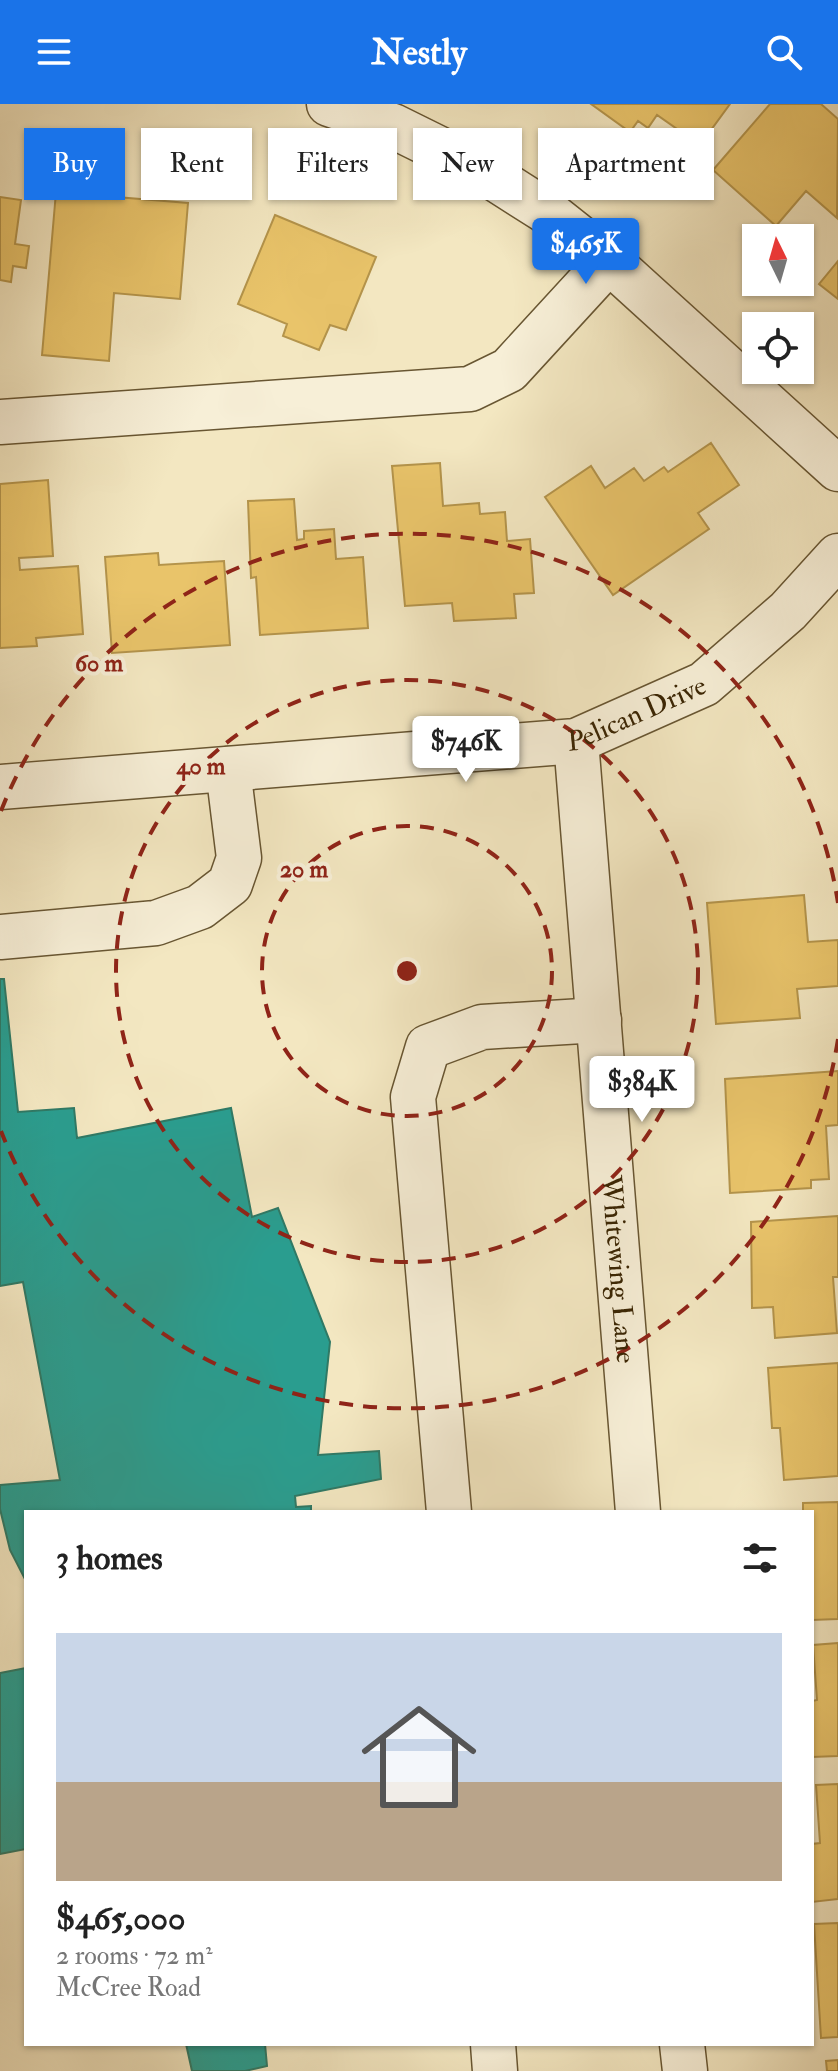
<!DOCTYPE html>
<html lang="en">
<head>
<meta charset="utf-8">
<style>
  body { margin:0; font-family:"IM FELL Double Pica",serif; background:#f2f2f2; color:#222; height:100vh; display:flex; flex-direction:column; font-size:30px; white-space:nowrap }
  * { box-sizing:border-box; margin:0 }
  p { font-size:26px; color:#767676 }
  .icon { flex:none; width:44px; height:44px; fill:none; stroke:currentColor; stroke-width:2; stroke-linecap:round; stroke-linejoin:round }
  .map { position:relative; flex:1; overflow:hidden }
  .panel { position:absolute; left:24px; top:1406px; width:790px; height:536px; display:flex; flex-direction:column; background:#fff; border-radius:0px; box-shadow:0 2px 6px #0004 }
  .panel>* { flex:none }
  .guide { position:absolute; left:24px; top:24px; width:790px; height:72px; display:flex; gap:16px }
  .needle { width:52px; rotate:355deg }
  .fabs { position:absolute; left:742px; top:120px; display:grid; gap:16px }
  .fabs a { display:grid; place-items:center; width:72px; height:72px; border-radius:0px; background:#fff; box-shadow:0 2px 6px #0004; font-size:40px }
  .price { position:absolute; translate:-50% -68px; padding:0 18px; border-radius:8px; background:#fff; color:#222; font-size:26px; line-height:52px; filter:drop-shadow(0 2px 4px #0008) }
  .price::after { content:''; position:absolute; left:50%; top:48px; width:24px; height:18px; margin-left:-12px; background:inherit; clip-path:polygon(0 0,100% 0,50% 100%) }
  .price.on { background:#1a73e8; color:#fff }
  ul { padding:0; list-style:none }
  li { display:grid; align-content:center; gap:16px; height:424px; padding:0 32px }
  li+li { border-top:2px solid #e0e0e0 }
  li span { display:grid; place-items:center; height:248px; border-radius:0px; color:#555 }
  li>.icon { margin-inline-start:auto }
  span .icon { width:144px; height:144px; fill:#fffc; stroke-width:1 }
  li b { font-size:34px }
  h2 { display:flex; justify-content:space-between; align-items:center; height:96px; padding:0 32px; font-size:34px }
  .pill { padding:0 28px; border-radius:0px; background:#fff; box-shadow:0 2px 6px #0004; font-size:28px; line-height:72px }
  .pill.on { background:#1a73e8; color:#fff }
  header { display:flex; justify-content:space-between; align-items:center; height:104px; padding:0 32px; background:#1a73e8; color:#fff; font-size:36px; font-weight:700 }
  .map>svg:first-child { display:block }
</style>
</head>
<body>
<header><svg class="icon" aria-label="menu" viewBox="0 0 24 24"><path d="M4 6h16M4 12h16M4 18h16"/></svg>Nestly<svg class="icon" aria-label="search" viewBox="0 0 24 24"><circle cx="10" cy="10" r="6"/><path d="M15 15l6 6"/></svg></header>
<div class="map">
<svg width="838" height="1967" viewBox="0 0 838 1967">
  <rect width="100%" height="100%" fill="#f3e7c1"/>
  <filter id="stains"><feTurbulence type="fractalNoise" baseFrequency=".0025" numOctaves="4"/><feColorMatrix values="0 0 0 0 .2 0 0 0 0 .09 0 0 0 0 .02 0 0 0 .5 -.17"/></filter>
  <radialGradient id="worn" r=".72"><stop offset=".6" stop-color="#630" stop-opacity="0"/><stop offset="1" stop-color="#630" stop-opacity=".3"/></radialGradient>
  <path fill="#e9c46a" stroke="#b4944b" stroke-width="2" d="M591,0H730L700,41L657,11L648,24L638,17L630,28Z
    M770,0H821L838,15L837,114L806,87L776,122L713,66Z
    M56,88L188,99L180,195L114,189L109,257L42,251Z
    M0,93L21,96L15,140L29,142L26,164L13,162L11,178L0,176Z
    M275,111L376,153L346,226L330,221L319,246L283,232L287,220L238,200Z
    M838,157V195L819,180Z
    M711,339L739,381L698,409L709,425L613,491L545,393L591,362L605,384L634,364L644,377L664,363L668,368Z
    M440,359L443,402L479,399L480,410L505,408L507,437L530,435L534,489L514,490L516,514L454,517L452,499L405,502L392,362Z
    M48,376L53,452L19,454L20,466L78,462L83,530L36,534L37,542L0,544V380Z
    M294,395L297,436L304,435V427L334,425L336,455L363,453L368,524L260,531L256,473L251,474L248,397Z
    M158,449L159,461L224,457L230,541L112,549L105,453Z
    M804,791L808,838L838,836V882L797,885L800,914L716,920L707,799Z
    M838,967V1021L826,1022L829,1075L811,1076V1084L730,1089L725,975Z
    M838,1112V1173H833L837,1229L775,1234L773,1203L752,1204L751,1118Z
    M838,1259V1372L784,1376L780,1324H772L768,1264Z
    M838,1398V1515L812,1516V1408H803V1399Z
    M838,1539V1652L812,1653V1597L817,1596L813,1541Z
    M838,1680V1795L812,1798V1740L820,1739L816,1681Z
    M838,1819V1933L821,1934L814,1820Z
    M838,1956V1967H827L826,1957Z"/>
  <path fill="#2a9d8f" stroke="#2f7965" stroke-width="2" d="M0,875H4L18,1008L74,1004L77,1034L231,1004L252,1113L278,1104L330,1238L318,1351L379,1347L381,1375L295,1392L296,1403L311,1402V1408H26V1477L10,1446L0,1405V1381L60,1376L23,1178L0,1182Z
    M26,1564V1745L0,1750V1569Z
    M186,1940H265L267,1962L245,1967H192Z"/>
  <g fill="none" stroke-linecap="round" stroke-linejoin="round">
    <g stroke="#685632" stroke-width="47">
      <g id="minor">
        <path d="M329,0L393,22L480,65L546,107L609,157L838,365"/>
        <path d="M0,318L470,285L509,266L609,157"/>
        <path id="s1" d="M576,637L638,1408"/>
        <path id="s2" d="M0,683L576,637L704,580L788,507L838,452"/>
        <path d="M0,833L156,819L200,803L230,780L239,754L228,665"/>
        <path d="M449,1408L413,993L428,943L482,923L599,916"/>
        <path d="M493,1940L495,1967"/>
        <path d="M682,1940L685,1967"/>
      </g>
    </g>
    <use href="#minor" stroke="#f7efd7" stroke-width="44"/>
  </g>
  <g fill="none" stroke="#8f2418" stroke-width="4" stroke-dasharray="14 10">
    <circle cx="407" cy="867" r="145"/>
    <circle cx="407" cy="867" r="291"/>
    <path d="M838 935A436 436 0 0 1 1 1027M1 707A436 436 0 0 1 838 799"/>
  </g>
  <g text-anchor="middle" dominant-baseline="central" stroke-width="8" stroke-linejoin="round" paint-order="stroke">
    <g font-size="28" fill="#3a2503" stroke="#f7efd7">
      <text stroke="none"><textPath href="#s2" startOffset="644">Pelican Drive</textPath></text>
      <text stroke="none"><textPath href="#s1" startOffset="530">Whitewing Lane</textPath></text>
    </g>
  </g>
  <circle cx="407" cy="867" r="12" fill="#8f2418" stroke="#f7efd7" stroke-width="4"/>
  <g font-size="24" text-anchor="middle" font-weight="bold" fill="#8f2418" stroke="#f7efd7" stroke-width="8" stroke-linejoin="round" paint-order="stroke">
    <text x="99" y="567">60 m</text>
    <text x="201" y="670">40 m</text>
    <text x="304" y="773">20 m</text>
  </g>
  <rect width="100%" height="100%" filter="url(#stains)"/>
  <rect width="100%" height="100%" fill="url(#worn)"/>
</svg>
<div class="fabs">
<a><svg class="needle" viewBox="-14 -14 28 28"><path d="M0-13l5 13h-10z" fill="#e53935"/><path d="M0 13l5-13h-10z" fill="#767676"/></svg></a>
<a><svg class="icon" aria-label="locate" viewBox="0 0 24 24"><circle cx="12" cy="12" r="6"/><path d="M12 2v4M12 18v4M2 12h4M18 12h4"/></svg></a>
</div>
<b class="price on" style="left:586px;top:182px">$465K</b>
<b class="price" style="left:466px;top:680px">$746K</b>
<b class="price" style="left:642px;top:1020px">$384K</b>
<div class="guide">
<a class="pill on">Buy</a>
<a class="pill">Rent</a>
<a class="pill">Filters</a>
<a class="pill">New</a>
<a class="pill">Apartment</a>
</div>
<section class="panel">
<h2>3 homes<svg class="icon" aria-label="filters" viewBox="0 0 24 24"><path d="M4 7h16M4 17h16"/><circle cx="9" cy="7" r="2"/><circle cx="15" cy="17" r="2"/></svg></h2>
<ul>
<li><span style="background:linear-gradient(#c9d6e8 60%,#b9a48a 0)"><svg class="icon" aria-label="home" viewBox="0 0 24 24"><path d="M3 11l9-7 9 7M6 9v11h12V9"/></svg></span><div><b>$465,000</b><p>2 rooms · 72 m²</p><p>McCree Road</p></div></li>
</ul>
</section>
</div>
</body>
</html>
